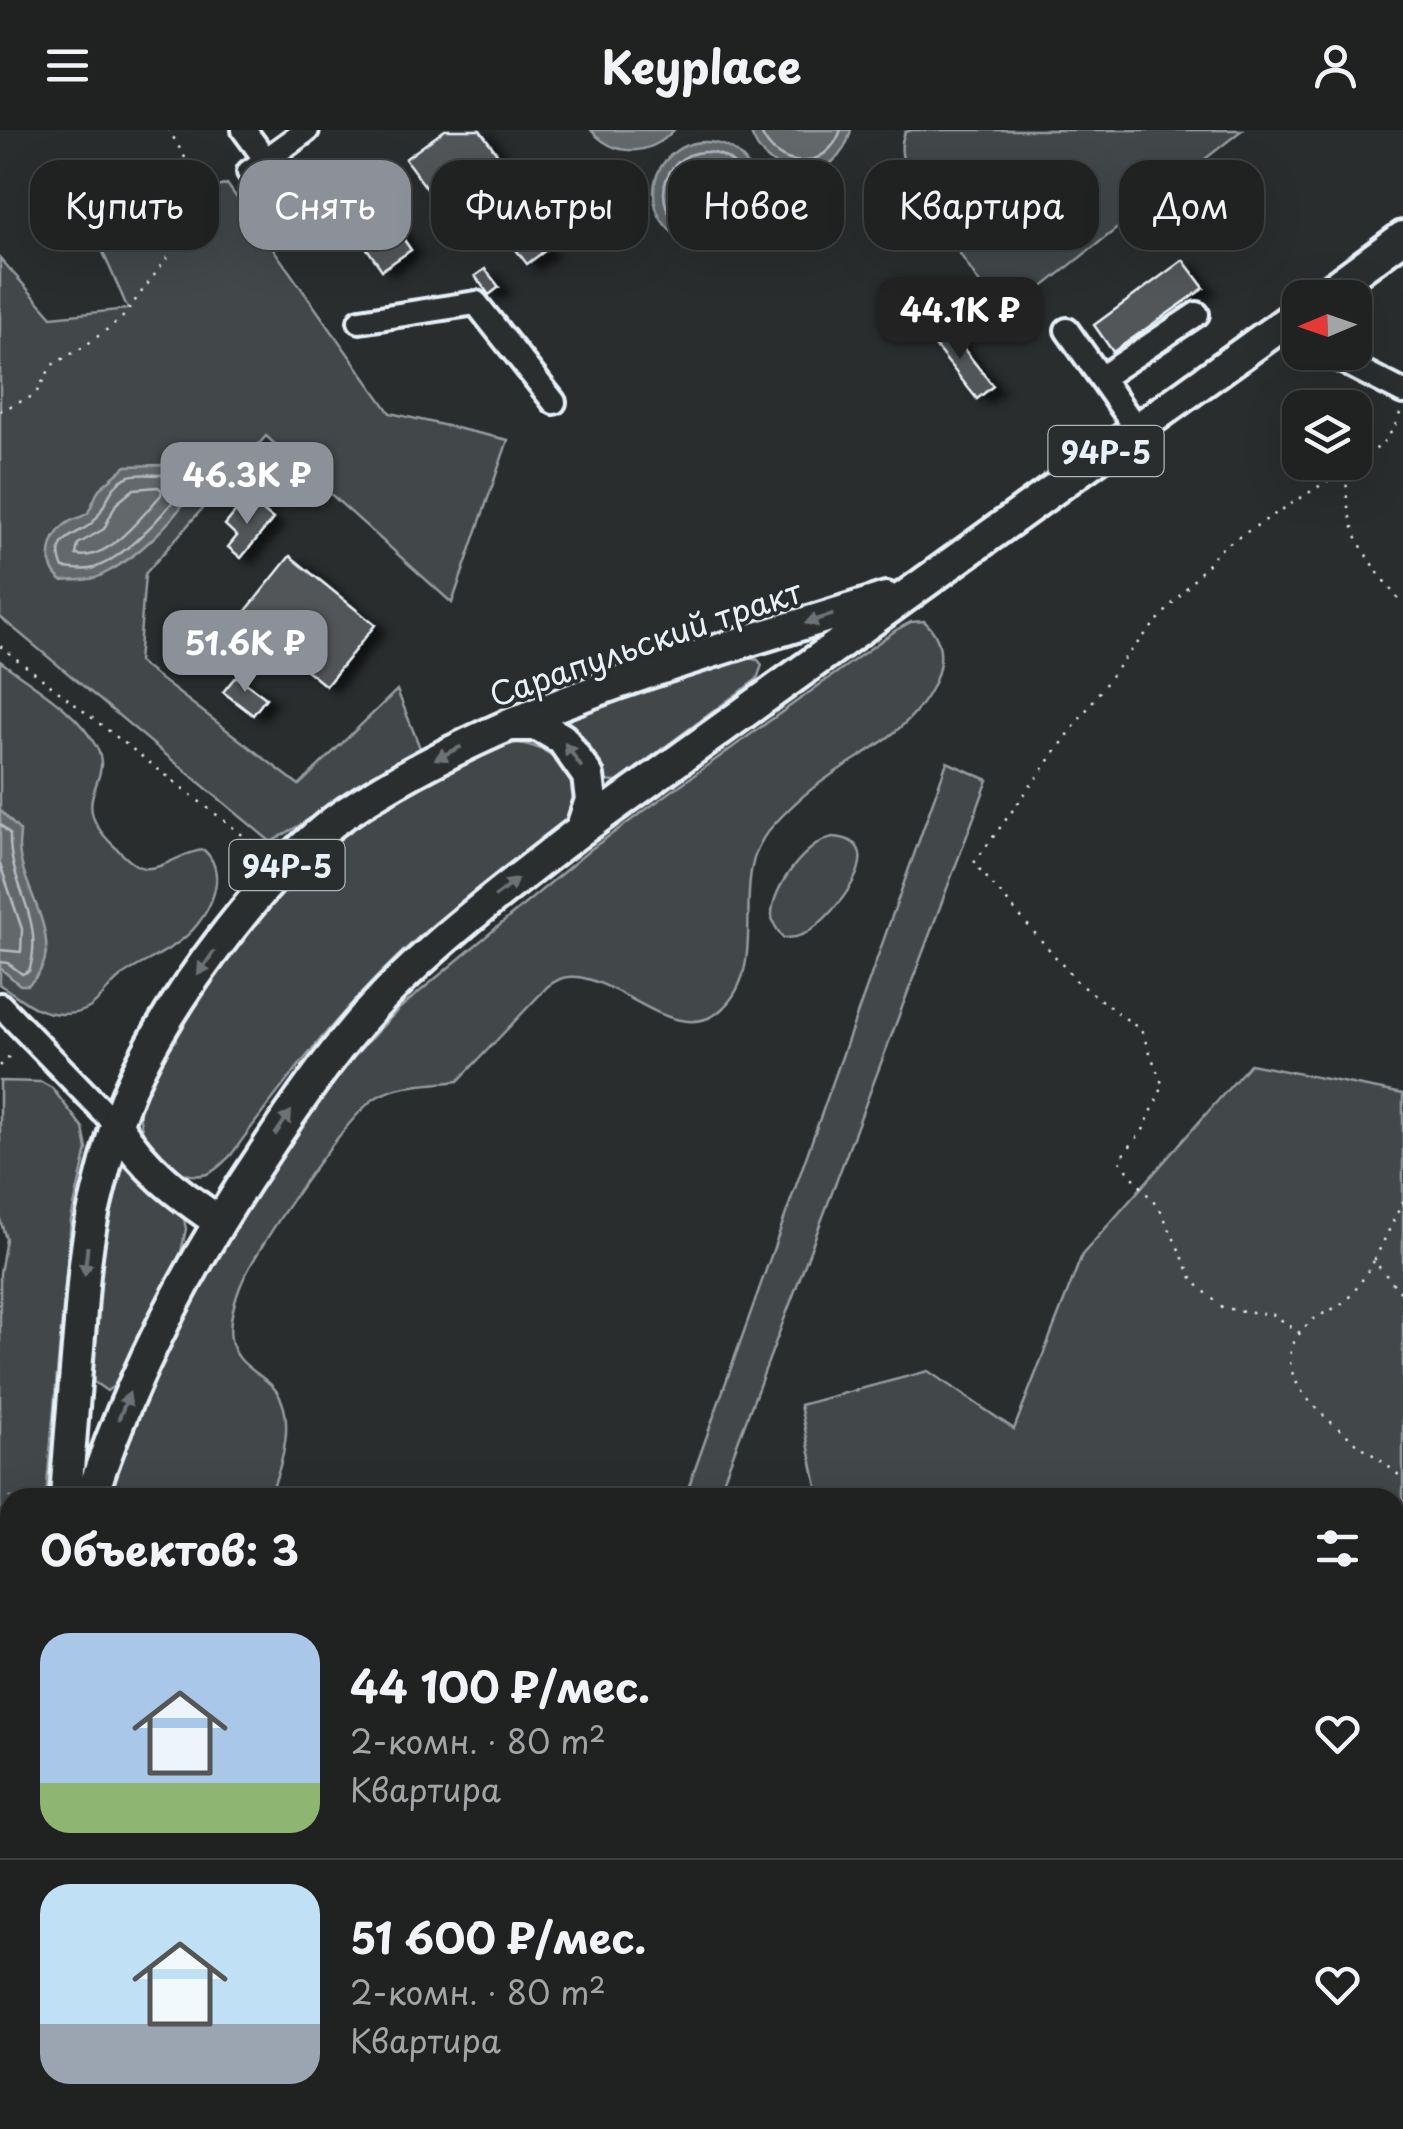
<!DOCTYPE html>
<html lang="ru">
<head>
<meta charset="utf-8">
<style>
  body { margin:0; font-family:"Playpen Sans",sans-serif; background:#2d2f2f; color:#f1f3f6; height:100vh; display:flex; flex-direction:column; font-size:38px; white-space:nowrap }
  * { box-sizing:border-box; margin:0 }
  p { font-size:32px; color:#a2a4a5 }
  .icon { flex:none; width:55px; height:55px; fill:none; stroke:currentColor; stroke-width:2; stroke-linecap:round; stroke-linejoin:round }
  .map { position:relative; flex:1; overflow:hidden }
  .details { position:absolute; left:0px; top:1358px; width:1405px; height:642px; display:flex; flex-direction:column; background:#202222; border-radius:30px 30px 0 0; box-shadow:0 10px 40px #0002,0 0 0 2px #3d3f40 }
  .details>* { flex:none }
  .top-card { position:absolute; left:30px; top:30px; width:1345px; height:90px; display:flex; gap:20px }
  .needle { width:65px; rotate:268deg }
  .controls { position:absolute; left:1282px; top:150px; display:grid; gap:20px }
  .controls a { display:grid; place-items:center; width:90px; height:90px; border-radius:20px; background:#202222; box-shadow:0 10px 40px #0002,0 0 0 2px #3d3f40; font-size:50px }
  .price { position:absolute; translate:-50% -85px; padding:0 22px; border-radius:20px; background:#8c9099; color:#fff; font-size:32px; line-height:65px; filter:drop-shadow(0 2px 5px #0008) }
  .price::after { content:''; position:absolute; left:50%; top:60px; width:30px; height:22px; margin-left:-15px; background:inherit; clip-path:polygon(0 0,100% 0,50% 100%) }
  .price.selected { background:#222; color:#fff }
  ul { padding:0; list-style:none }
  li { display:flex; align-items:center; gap:30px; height:250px; padding:0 40px }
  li+li { border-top:2px solid #3d3f40 }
  li span { display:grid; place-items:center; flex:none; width:280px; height:200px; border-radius:30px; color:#555 }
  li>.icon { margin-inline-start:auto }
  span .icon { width:120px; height:120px; fill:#fffc; stroke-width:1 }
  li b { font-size:42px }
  h2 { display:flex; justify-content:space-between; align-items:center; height:120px; padding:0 40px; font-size:42px }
  .pill { padding:0 35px; border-radius:30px; background:#202222; box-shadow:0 10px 40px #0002,0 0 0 2px #3d3f40; font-size:35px; line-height:90px }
  .pill.selected { background:#8c9099; color:#fff }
  header { display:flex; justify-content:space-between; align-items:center; height:130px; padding:0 40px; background:#202222; font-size:45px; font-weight:700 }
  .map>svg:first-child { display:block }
</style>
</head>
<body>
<header><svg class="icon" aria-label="menu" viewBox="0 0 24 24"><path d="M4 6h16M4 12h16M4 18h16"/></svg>Keyplace<svg class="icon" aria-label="person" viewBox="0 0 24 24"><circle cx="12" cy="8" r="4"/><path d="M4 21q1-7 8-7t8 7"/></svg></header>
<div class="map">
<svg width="1403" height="1999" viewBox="0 0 1403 1999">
  <defs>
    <filter id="shadow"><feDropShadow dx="11" dy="6" stdDeviation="5" flood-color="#0009"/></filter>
  </defs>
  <rect width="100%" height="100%" fill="#2a2d2e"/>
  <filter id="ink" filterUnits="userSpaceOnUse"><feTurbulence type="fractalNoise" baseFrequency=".01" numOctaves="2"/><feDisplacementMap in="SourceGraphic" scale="20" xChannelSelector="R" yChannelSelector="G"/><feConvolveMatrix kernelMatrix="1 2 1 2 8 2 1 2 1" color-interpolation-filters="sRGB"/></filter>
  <g filter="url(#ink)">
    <path fill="#424648" stroke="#959ca0" stroke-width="2.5" d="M912,0H1242L1026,170L1010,175L996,169L980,154L909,47C903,31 898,18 905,2Z
      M227,54L390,283L508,310L452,473L266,306L145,444L138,532L299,655L397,560L422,623L271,712L0,487V128L52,187L128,179L92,97Z
      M924,491C961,525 927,576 896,601C875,619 849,632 827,648C807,661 786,681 770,699C726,749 772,831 723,878C678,922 616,842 568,847C561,847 554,852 548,856L458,951C431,955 402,953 377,967C348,983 252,1124 240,1157C234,1173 228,1193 231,1209C235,1232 253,1239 269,1253C300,1280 282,1336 269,1367L108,1368L132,1295L193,1162L226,1103L319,968L359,921L400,878L591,719L896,500L911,492Z
      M743,527L758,530L762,535L757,549L617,652L600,651L562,594L563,587L647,555Z
      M0,531C33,556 77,580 97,618C115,652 64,669 114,716C123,724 132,736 145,738C163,740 183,721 204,720C232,746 206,793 179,812C161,826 137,834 119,848C97,867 97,884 62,884C35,884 22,868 0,855Z
      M517,613C557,617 588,650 567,689C521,730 468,763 422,804C348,869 289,946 231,1025C224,1032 216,1041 207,1044C173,1054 136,1011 140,979C143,956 163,931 175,911C240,799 327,697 446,640C470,629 491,618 517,613Z
      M947,632L988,650L717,1367H685Z
      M833,707C897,711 832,789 806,803C799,807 790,808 783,808C779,802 772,794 772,786C771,758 807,712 833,707Z
      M1250,934L1403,964V1561L1395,1569V1368L819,1366L800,1275L928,1241L1014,1299L1082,1125Z
      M0,951L41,952L52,958L83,998L87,1019L71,1090L46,1367L10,1368V1798L7,1825H0V1143L6,1109L0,1089Z
      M129,1033L183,1084L186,1099L181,1122L118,1253L107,1261L94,1252C80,1197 104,1103 117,1046L123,1034Z
      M1403,1623V1900L1395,1870V1629Z
      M0,1957L10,1958V1990H1203L1209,1999H0Z"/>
    <path fill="#63686b" stroke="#989fa3" stroke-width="2.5" d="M591,0H674C650,26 615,28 591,0Z
      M750,0H851C838,58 766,55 750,0Z
      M654 63a51 51 0 1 1 102 0a51 51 0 1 1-102 0Z
      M162,335L188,344L192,362C169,396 137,428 100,446C90,452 74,449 62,451C43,437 48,408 66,394C72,389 81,388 88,383L99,359L126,336Z
      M0,680L20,701C20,707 19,712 19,717C21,762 73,817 28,855H20L0,838Z
      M1403,1561V1623L1395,1629V1569Z
      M0,1825H10V1958L0,1957Z
      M836,1990H1161L1167,1999H833Z"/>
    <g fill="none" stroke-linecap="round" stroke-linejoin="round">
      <path stroke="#b3bac0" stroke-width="2.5" d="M760,0C776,42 826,42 841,0
        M664 63a41 41 0 1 1 82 0a41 41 0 1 1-82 0Z
        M676 63a29 29 0 1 1 58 0a29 29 0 1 1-58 0Z
        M162,345L180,351L182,359C164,385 125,427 94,438C86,441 71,439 63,438C48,405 81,406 94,391C106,378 108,355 129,346C138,343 153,345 162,345Z
        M158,357L162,360L161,365C141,387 108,432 76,425L78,414L104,399L116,374L134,359Z
        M0,694L10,704C8,754 46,789 29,841L22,844L8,833L0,832
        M0,734L22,799L21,822L0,820"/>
      <path stroke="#989fa3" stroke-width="5" d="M130,1999L134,1990"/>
    </g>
    <path fill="#535759" stroke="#e8f1f8" stroke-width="2.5" filter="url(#shadow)" d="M445,0H480L498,25L448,61L454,70L442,79L405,29Z
      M368,57L411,120L382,140L338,77Z
      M537,106L546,120L527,134L517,121Z
      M1183,130L1204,158L1113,222L1094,195Z
      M485,139L499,157L489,165L475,146Z
      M944,194L993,256L977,269L928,207Z
      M247,368L273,389L241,428L228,417L237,406L225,395Z
      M290,426L375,495L326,556L241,487Z
      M236,546L266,568L253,585L223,562Z"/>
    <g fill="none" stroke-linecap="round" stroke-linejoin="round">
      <g stroke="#e8f1f8" stroke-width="30">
        <path id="minor" d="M244,0L266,30
          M249,42L307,0
          M360,191L476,173L554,272
          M1277,198L1300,210
          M1067,200L1137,299
          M1325,222L1403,262
          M1101,248L1197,184
          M0,875L118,997"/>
      </g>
      <g stroke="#e8f1f8" stroke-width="38">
        <path id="major" d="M1320,168L1403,107
          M510,595H538L562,609L588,646L591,670L581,700
          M118,997C145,1039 177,1063 218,1091
          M66,1368C70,1310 75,1252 80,1194C83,1152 86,1109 97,1067C107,1027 118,982 136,945C177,861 270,734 347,682C510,573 702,527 886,468
          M91,1368C131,1243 191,1131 264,1023C293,979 323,935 358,894C423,820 503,760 581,700L1300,182
          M13,1999L14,1990"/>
      </g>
      <path stroke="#e8f1f8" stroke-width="2.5" stroke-dasharray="2.5 8" stroke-linecap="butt" d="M0,281L35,265L52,235L85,216L122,188L198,87V50L169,0
        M1400,283C1391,311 1373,323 1348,338C1340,397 1367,430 1403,475
        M0,516L263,721
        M0,936L14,921
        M1403,1071L1374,1131L1403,1165
        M1374,1131C1364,1146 1356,1163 1341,1174C1331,1181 1317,1185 1308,1194C1245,1253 1367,1314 1403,1349
        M1300,1203L1274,1185L1223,1178L1194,1152L1161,1081L1119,1030L1143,1000L1163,956L1141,900L1079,854L974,733L1126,526L1223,417L1348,338
        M1395,1482L1403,1474"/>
      <use href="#minor" stroke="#2a2d2e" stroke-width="22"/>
      <use href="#major" stroke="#2a2d2e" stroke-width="30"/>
    </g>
    <defs><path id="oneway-solid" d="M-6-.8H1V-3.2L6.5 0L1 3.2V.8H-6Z" transform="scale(2.5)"/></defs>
    <g fill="#6c7275">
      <use href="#oneway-solid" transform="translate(819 489) rotate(162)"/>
      <use href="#oneway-solid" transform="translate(448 623) rotate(154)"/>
      <use href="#oneway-solid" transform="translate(573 625) rotate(-125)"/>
      <use href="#oneway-solid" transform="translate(506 758) rotate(-38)"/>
      <use href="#oneway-solid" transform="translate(206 833) rotate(124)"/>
      <use href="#oneway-solid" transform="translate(283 993) rotate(-56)"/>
      <use href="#oneway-solid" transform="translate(86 1131) rotate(96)"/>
      <use href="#oneway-solid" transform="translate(124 1276) rotate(-68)"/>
    </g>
  </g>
  <g text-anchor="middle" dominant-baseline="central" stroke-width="8" stroke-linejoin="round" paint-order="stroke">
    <g fill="#2a2d2e" stroke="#afb6bb" stroke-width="2.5">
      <rect x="1048.5" y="296" width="115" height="50" rx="8"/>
      <rect x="229.5" y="710" width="115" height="50" rx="8"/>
    </g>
    <g font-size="30" font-weight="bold" fill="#e8f1f8">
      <text x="1106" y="321">94Р-5</text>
      <text x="287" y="735">94Р-5</text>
    </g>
    <g font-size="32" fill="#e8f1f8" stroke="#2a2d2e">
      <text transform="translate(645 512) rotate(-19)">Сарапульский тракт</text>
    </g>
  </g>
</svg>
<div class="controls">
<a><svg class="needle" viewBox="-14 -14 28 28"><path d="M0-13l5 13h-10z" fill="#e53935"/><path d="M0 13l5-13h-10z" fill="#a2a4a5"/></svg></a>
<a><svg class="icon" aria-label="layers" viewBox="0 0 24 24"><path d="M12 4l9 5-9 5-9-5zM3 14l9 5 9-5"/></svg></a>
</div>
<b class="price selected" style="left:960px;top:232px">44.1K ₽</b>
<b class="price" style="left:247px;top:397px">46.3K ₽</b>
<b class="price" style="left:245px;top:565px">51.6K ₽</b>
<div class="top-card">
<a class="pill">Купить</a>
<a class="pill selected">Снять</a>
<a class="pill">Фильтры</a>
<a class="pill">Новое</a>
<a class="pill">Квартира</a>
<a class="pill">Дом</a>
</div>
<section class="details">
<h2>Объектов: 3<svg class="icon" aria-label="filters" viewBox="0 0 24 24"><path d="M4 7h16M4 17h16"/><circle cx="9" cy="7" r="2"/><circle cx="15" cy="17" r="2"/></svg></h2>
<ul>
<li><span style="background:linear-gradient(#a9c7e8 75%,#8fb573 0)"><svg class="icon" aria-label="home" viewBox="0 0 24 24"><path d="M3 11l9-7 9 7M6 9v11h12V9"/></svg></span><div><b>44 100 ₽/мес.</b><p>2-комн. · 80 m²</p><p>Квартира</p></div><svg class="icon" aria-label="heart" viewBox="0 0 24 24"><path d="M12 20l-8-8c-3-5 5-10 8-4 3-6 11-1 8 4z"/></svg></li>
<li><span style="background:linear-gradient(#bfe0f5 70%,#9aa5b1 0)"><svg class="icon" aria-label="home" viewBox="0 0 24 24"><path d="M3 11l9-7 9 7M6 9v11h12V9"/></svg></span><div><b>51 600 ₽/мес.</b><p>2-комн. · 80 m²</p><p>Квартира</p></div><svg class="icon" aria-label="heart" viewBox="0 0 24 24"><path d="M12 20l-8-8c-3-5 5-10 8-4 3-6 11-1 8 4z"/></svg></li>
</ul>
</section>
</div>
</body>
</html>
